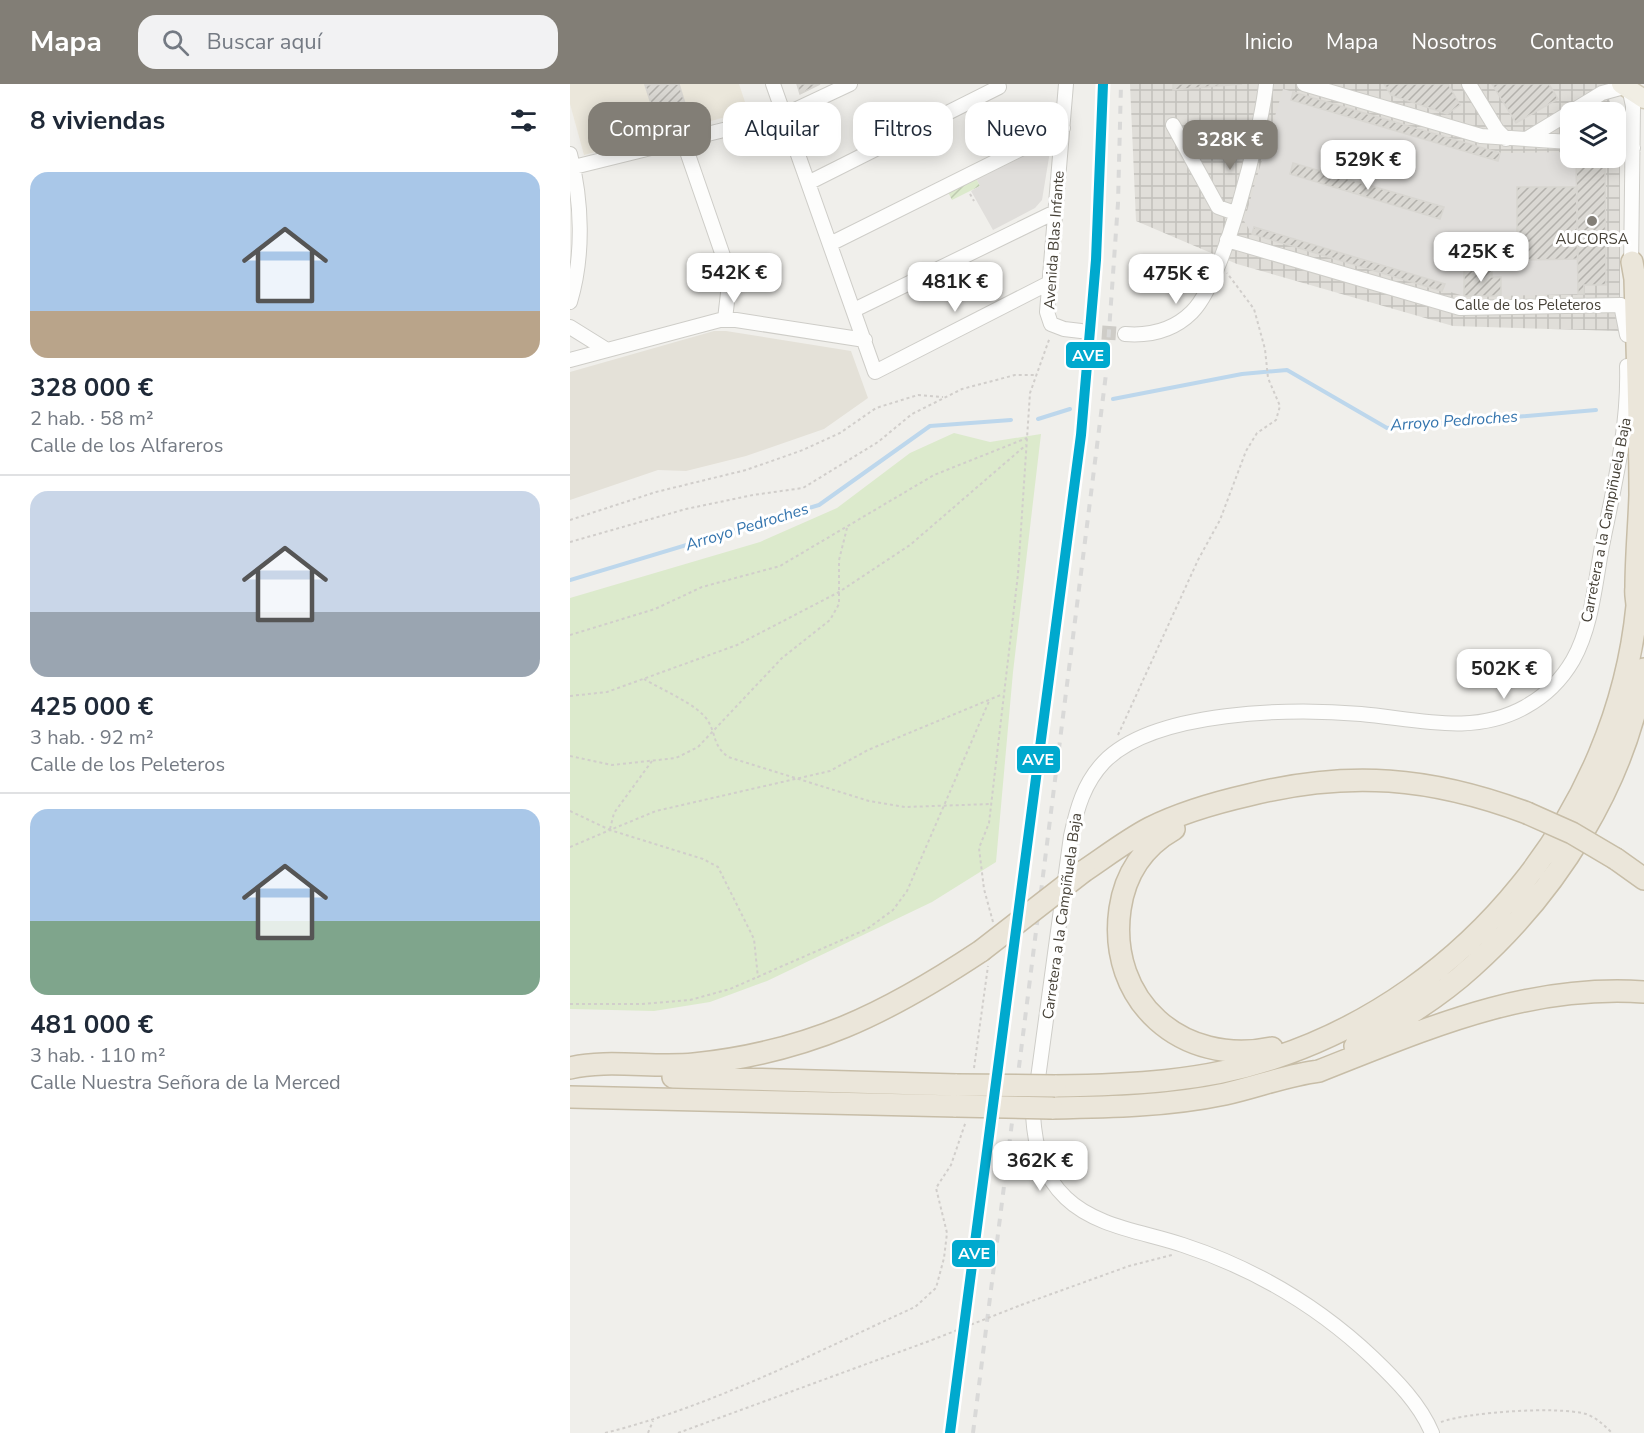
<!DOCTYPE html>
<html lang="es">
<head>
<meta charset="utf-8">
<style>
  body { margin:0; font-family:"Nunito Sans",sans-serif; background:#f2f2f3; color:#1f2937; height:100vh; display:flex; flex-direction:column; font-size:22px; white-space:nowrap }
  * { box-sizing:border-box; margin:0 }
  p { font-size:20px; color:#747a83 }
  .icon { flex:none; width:33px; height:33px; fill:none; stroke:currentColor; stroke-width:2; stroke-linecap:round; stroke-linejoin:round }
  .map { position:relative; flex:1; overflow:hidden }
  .drawer { display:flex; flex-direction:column; background:#fff; width:570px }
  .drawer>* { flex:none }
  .banner { position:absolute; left:18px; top:18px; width:570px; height:54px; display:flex; gap:12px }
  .controls { position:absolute; left:990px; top:18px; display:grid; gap:12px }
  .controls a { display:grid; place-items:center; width:66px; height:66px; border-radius:12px; background:#fff; box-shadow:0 3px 15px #0003; font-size:30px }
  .price { position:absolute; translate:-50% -51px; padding:0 14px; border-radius:12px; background:#fff; color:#222; font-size:20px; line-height:39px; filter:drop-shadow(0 2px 3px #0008) }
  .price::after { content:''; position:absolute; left:50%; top:36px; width:18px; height:14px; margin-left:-9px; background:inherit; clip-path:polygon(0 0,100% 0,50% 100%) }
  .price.selected { background:#827e76; color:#fff }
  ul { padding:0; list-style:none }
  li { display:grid; align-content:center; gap:12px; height:318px; padding:0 30px }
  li+li { border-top:2px solid #e0e1e3 }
  li span { display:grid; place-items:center; height:186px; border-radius:18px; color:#555 }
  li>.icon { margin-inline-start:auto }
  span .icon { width:108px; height:108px; fill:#fffc; stroke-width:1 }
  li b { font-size:26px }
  h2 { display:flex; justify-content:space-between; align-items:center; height:72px; padding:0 30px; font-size:26px }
  .pill { padding:0 21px; border-radius:18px; background:#fff; box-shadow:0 3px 15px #0003; font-size:21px; line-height:54px }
  .pill.selected { background:#827e76; color:#fff }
  header { display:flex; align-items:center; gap:36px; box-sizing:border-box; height:84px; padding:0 30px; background:#827e76; color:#fff }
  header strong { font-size:28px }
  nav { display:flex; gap:33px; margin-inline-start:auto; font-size:21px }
  .search { width:420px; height:54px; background:#f2f2f3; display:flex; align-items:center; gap:15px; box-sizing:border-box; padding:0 21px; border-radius:18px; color:#747a83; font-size:22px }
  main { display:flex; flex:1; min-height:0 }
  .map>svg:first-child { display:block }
</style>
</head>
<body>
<header>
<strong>Mapa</strong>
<div class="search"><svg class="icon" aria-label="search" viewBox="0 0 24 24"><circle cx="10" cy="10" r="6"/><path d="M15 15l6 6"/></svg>Buscar aquí</div>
<nav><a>Inicio</a><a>Mapa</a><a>Nosotros</a><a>Contacto</a></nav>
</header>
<main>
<section class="drawer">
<h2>8 viviendas<svg class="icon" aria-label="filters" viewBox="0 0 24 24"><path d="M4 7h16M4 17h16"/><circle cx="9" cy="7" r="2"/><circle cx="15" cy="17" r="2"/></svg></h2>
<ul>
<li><span style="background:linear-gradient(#a9c7e8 75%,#b9a48a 0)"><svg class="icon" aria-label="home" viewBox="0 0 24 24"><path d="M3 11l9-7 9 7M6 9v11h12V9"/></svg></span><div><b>328 000 €</b><p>2 hab. · 58 m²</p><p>Calle de los Alfareros</p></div></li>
<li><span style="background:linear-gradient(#c9d6e8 65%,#9aa5b1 0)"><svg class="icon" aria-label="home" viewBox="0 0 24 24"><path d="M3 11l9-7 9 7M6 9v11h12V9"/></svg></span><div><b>425 000 €</b><p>3 hab. · 92 m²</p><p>Calle de los Peleteros</p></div></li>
<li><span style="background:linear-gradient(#a9c7e8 60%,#7fa58c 0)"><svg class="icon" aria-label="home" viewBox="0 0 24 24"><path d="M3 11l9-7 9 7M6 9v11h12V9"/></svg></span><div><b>481 000 €</b><p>3 hab. · 110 m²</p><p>Calle Nuestra Señora de la Merced</p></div></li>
</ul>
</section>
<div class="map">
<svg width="1074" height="1349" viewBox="0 0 1074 1349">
  <defs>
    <pattern id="industrial-grid" width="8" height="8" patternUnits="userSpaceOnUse" patternTransform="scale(1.5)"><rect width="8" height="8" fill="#e0ded9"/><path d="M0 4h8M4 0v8" fill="none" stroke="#c2c0bb"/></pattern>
    <pattern id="garden-furrows" width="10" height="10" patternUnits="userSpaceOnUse" patternTransform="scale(1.5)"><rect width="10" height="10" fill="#dceacc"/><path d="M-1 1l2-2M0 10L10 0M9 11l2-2" fill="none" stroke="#becab0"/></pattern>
    <pattern id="building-hatch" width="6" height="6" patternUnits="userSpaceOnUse" patternTransform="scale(1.5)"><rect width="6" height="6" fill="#dad8d3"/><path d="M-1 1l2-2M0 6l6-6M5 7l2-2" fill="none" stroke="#b3b1ac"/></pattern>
  </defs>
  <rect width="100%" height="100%" fill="#f0efeb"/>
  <path fill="#e4e1d8" d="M144,247H156L281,267L298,314L254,345L176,372L116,387L88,386L0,416V288Z"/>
  <path fill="url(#industrial-grid)" d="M560,0H1036L1042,28H1000V74H1046V48L1050,68V247L883,242L667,180L566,137Z"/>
  <path fill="#ebe7db" d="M0,0H169L178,27L14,71L0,20Z"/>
  <path fill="#dceacc" d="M384,349L420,358L471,350L443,588L426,778L362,818L197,897L140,918L84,927L0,925V514L190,458L267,424L340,369Z"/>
  <path fill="url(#garden-furrows)" d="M405,92L410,102L382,116L377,106Z"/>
  <path fill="#e0dedb" d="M713,5L930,69L1000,68V74H1006L1008,210L931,212V194L922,193L921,185H894V212L682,150L674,137Z
    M482,55L472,116L465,124L423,146L401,107L410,102L405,92Z"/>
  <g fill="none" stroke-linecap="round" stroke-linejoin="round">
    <path stroke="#bdd7ec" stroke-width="4" d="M543,315L672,290L717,286L817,344L1026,326
      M468,335L500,325
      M0,496L249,421L360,342L441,336"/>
  </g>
  <path fill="url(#building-hatch)" stroke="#d8d6d1" stroke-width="1.5" d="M109,0L117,26L86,35L75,1Z
    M227,0H250L230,10Z
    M603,0H672L603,6Z
    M814,0H878L890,21L877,30L821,11Z
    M922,0H979L988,15L946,39Z
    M723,8L930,69L928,77L721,16Z
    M1006,74H1045V76L1035,77L1036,201H1014V210H1008Z
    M723,79L874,123L870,135L720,90Z
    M947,103H1007L1008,175L947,176Z
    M684,143L875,200L872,207L682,150Z
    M894,185H922V193H931V212H894Z"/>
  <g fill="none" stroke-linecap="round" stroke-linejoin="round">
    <path stroke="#ceccc7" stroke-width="14" stroke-dasharray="14 7" stroke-linecap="butt" d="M511,247L555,250"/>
    <g stroke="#cecdc8" stroke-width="16">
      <path id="minor" d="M203,0L305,288L479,199
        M496,0L477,228L481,240L494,245L511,247
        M734,0L911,52L1000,58
        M899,0L927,46L936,55
        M1060,8L1063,22L1061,185
        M603,41L648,123L665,129
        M958,54L1032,9L1054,3
        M113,56L160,192L155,235
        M1046,58L1057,59L1063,64
        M0,70C12,117 14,171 0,218
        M0,84L214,31L280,0
        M240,98L429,3
        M657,156L890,224L1051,221
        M260,160L493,44
        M1051,221L1057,251
        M284,226L485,128
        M0,243L37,266
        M555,250C580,252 603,247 622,228C654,196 691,48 696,0
        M0,276L150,236H166L295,256
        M862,1349C850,1320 826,1296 803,1274C748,1222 686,1185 613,1161C575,1148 526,1143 496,1114C472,1091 465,1063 463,1031L501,752C507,724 514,699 534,678C584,626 723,624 791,630C847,635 903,652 955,623C975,612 992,595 1003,576C1022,542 1025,499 1032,462C1044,402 1059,343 1057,282"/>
    </g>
    <g stroke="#d2cbb9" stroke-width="21">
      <path id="major" d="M1051,0L1074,15"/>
    </g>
    <g stroke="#c7bda7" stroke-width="24">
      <path id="highway" d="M604,745C574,762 555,790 550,825C537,917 612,983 702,964
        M1046,775L1074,795
        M514,787C535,773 557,756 580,744C612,728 644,719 679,711C779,686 861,693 957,729
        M785,962C826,939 867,915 902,883C987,807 1056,699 1074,585
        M0,984C35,975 85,984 124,980C239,968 316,930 411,867
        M103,993L387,1001
        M485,1002C559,1001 633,998 704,974C899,910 1047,727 1067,522C1067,516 1065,510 1066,504C1066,473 1069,442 1070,411C1070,339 1067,267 1065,195L1062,178
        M0,1013L386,1022
        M482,1024C540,1023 598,1022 655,1010C687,1003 717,991 749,987C856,945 955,900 1074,908"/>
    </g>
    <path stroke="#d1cecb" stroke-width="2" stroke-dasharray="3 3" stroke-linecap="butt" d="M400,110L404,117
      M0,436L86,408L176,386L233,366L270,349L306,324L348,311L373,313
      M0,458L116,425L183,411L233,404L308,358L342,330L392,305L445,291H466
      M0,551L85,525L132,503L210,482L364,391L457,354
      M74,595C90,605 129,621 138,637C147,652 142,660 158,673L299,717L335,723L421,720
      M0,612L37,608L167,561L269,508L340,461L456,361
      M548,651L628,476L650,436L676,367L687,349L706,336L710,322L698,294L695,265L684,225L657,189
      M0,672L42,681L106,674L128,663L212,574L260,536L269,520V476L277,444
      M0,727L40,746L86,727L260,687L298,666L433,610
      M40,745L44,729L82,677
      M0,763L40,746L133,775L148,783L184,855L188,894
      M423,838L414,805L409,764L419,739L448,490L460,309L480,253
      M0,920H71L120,916L160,905L297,845L323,826L337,807L420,615
      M404,984L418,882
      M451,1221L559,1182L602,1171
      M871,1338C899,1328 987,1322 1016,1330C1027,1334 1034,1341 1042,1349
      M35,1349C143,1322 244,1269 345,1223L366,1204L374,1174L377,1149L366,1104L381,1081L396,1037
      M78,1349L83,1337
      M108,1349L362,1256"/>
    <use href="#minor" stroke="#fdfdfc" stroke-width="14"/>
    <use href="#major" stroke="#f1eee4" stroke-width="18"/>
    <use href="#highway" stroke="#ebe6da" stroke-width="21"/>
    <path stroke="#d9d9d8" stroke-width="4" stroke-dasharray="8 8" stroke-linecap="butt" d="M403,1349L536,290L548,119L551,0"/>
    <g stroke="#c7bda7" stroke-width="24" stroke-linecap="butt">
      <path id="highway-bridge" d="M957,729L1002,749L1046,775
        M411,867L514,787
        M387,1001L485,1002
        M386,1022L482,1024"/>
    </g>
    <path stroke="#d1cecb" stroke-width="2" stroke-dasharray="3 3" stroke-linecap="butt" d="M362,1256L451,1221"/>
    <use href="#highway-bridge" stroke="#ebe6da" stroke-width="21"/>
    <g stroke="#fff" stroke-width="15">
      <path id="rail-1" d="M380,1349L511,351L526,176L533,0"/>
    </g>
    <use href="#rail-1" stroke="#00a9ce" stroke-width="10"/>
  </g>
  <circle fill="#827e76" stroke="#fff" stroke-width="2" cx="1022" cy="137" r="6"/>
  <g text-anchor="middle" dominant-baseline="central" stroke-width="6" stroke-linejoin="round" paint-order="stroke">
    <g font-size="15" fill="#464137" stroke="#fff">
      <text x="1022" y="155">AUCORSA</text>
    </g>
    <g font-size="15" fill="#464137" stroke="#fff">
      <text transform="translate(484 156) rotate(-86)">Avenida Blas Infante</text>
      <text x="958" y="221">Calle de los Peleteros</text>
      <text transform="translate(1036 436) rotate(-79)">Carretera a la Campiñuela Baja</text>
      <text transform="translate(492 832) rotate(-82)">Carretera a la Campiñuela Baja</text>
    </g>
    <g font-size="16" font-style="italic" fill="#3575ae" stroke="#fff">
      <text transform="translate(884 337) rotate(-4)">Arroyo Pedroches</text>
      <text transform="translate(177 443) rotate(-17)">Arroyo Pedroches</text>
    </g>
  </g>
  <g stroke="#fff" stroke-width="2">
    <rect x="495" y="257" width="46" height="28" rx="6" fill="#00a9ce"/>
    <rect x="446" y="661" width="45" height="29" rx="6" fill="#00a9ce"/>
    <rect x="381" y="1155" width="45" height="29" rx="6" fill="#00a9ce"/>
  </g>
  <g font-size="16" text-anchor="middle" font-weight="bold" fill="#fff">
    <text x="518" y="277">AVE</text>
    <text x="468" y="681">AVE</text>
    <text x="404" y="1175">AVE</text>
  </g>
</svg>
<div class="controls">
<a><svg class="icon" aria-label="layers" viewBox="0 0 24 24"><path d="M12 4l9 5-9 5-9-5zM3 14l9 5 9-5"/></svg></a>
</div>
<b class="price selected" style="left:660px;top:87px">328K €</b>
<b class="price" style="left:798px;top:107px">529K €</b>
<b class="price" style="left:911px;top:199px">425K €</b>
<b class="price" style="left:164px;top:220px">542K €</b>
<b class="price" style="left:606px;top:221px">475K €</b>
<b class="price" style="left:385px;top:229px">481K €</b>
<b class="price" style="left:934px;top:616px">502K €</b>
<b class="price" style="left:470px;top:1108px">362K €</b>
<div class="banner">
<a class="pill selected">Comprar</a>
<a class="pill">Alquilar</a>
<a class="pill">Filtros</a>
<a class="pill">Nuevo</a>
</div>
</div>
</main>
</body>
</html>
